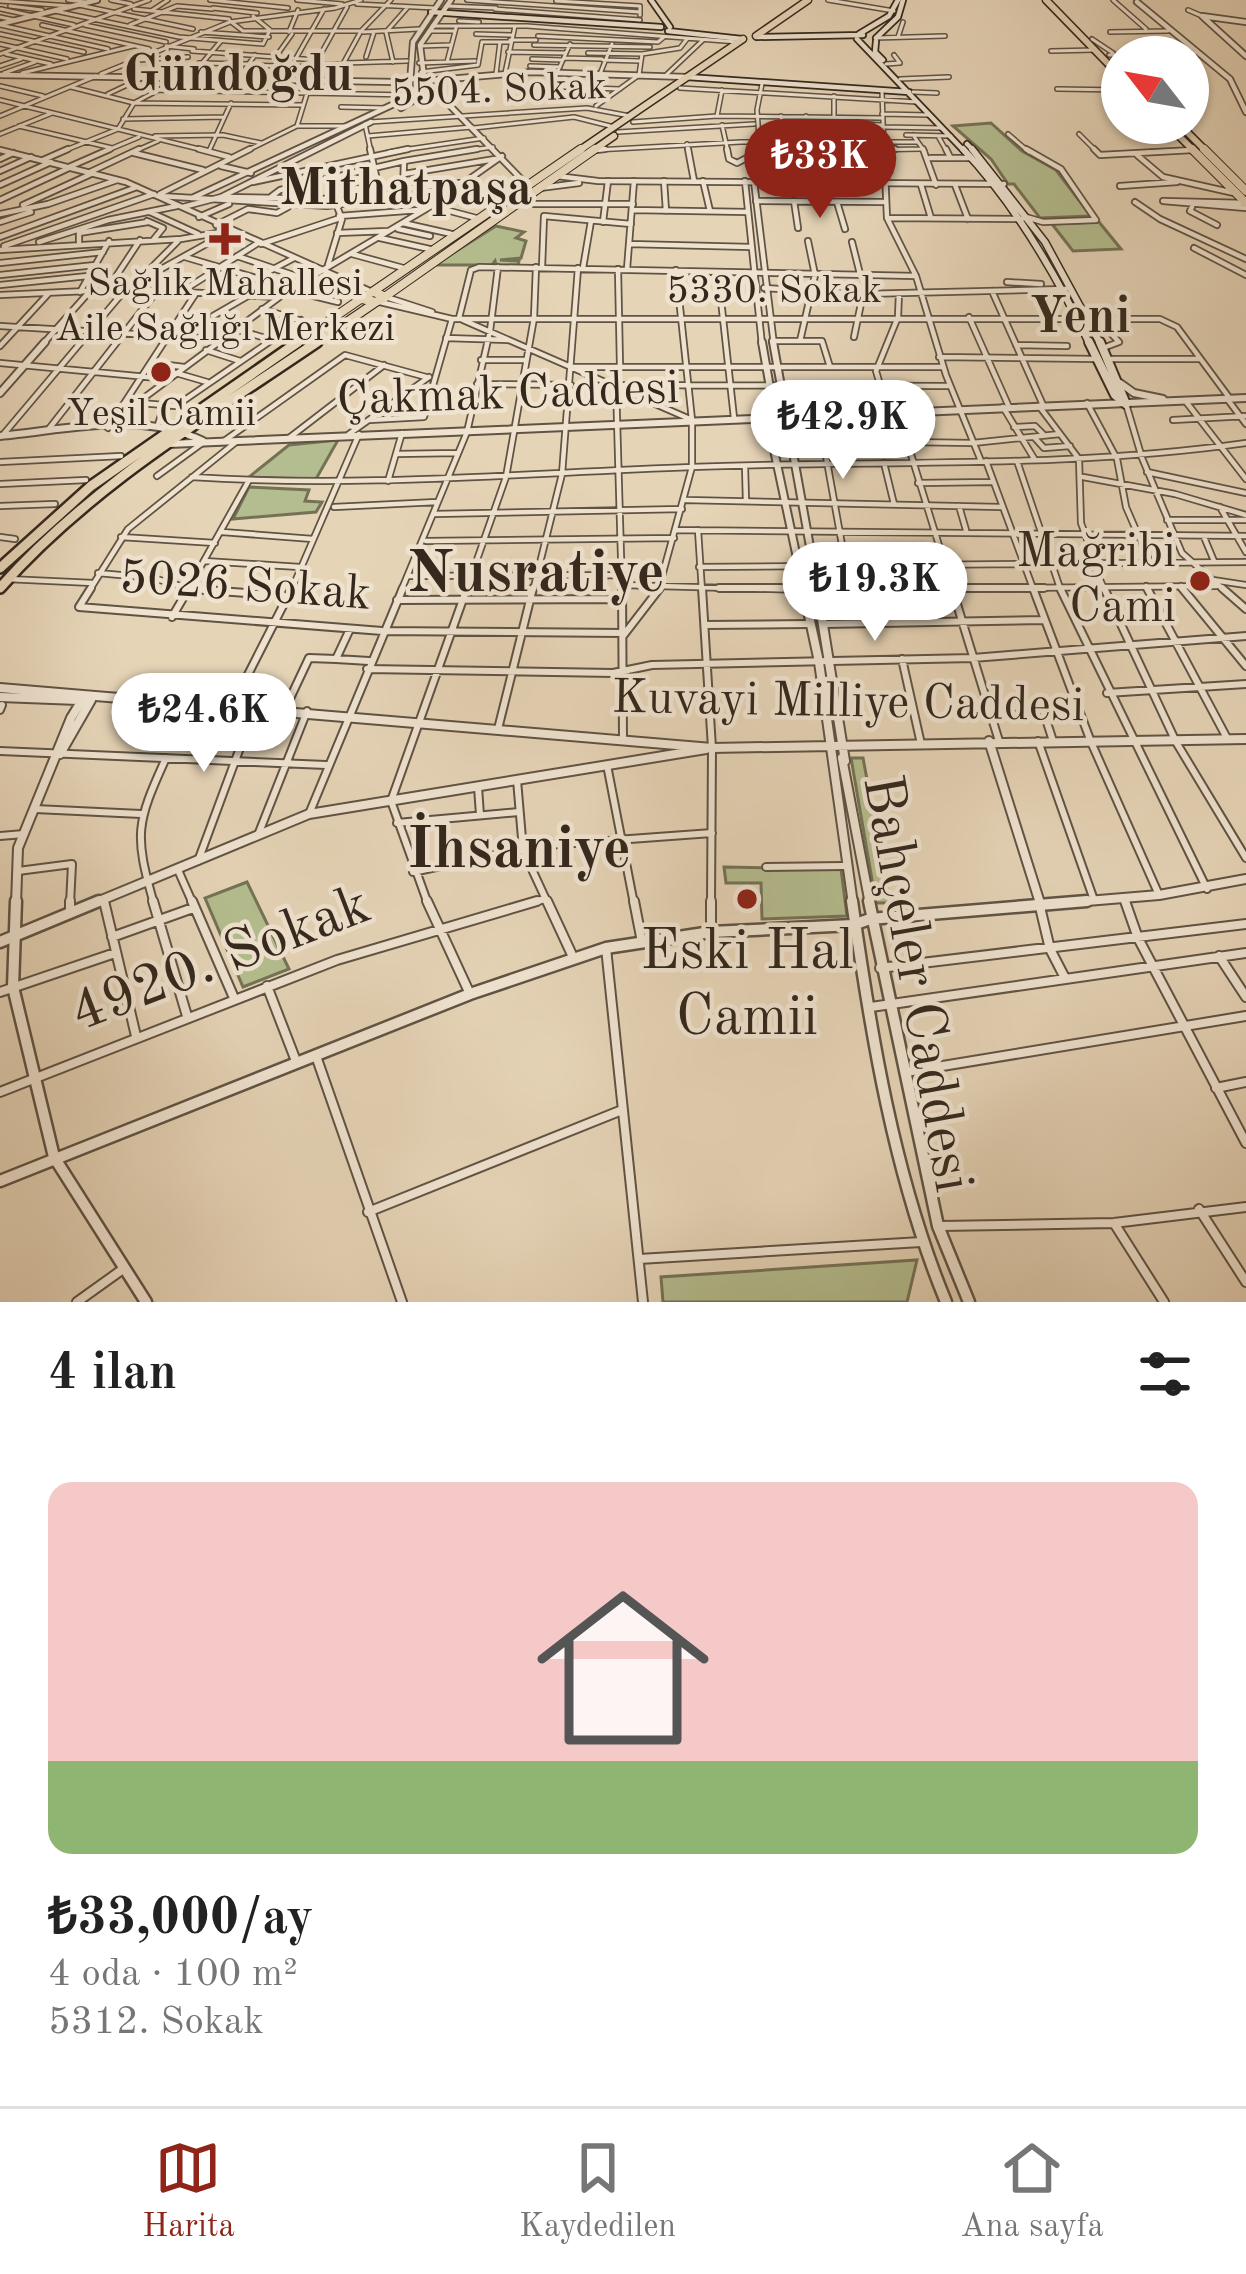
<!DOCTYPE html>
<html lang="tr">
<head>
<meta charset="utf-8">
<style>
  body { margin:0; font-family:"Old Standard TT",serif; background:#f6f6f6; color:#222; height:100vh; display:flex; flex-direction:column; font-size:45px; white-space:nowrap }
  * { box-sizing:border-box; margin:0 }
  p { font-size:39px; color:#767676 }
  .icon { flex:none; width:66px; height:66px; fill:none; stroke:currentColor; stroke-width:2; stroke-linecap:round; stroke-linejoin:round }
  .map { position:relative; height:1302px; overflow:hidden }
  .side { display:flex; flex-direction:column; background:#fff; flex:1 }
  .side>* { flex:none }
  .needle { width:78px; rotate:301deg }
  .fabs { position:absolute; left:1101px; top:36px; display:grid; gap:24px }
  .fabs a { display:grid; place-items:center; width:108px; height:108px; border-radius:50%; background:#fff; box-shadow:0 3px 9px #0004; font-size:60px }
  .price { position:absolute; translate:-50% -102px; padding:0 27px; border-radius:42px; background:#fff; color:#222; font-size:39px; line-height:78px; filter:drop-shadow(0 3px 6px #0008) }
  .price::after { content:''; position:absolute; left:50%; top:72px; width:36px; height:27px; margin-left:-18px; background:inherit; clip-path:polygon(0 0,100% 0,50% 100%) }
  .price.on { background:#8f2418; color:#fff }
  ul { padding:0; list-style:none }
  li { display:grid; align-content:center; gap:24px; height:636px; padding:0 48px }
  li span { display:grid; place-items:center; height:372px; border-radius:24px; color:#555 }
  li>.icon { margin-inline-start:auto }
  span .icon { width:216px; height:216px; fill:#fffc; stroke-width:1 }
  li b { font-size:51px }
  h2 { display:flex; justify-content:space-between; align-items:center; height:144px; padding:0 48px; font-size:51px }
  .dock { display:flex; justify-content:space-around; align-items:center; height:168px; border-top:3px solid #e0e0e0; background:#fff; font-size:33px; color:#767676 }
  .dock a { display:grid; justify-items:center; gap:6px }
  .dock .on { color:#8f2418 }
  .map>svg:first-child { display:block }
</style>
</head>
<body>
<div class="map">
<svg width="1246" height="1302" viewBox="0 0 1246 1302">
  <rect width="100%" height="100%" fill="#e6d4b7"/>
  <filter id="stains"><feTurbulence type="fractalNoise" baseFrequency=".00167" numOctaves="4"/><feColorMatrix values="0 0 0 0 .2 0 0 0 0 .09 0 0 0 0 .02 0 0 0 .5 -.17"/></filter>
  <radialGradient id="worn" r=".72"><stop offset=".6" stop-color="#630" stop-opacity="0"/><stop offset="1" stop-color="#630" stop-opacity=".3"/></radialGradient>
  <path fill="#b4bd8f" stroke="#747256" stroke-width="3" d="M991,123L1022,151L1056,170L1091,216L1040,218L1014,184H1008L991,159L953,126Z
    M1099,222L1121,249L1073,251L1052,224Z
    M496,226L524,232L516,238L526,241L521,258L500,260L519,261L518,265H496L495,261L492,265H434Z
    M338,440L316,479L249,477L289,445Z
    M249,487L309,490L305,501L322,502L316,512L233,519Z
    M851,758H863L890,903H876Z
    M724,867L841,869L847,916L762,919L761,883H726Z
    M247,882L289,969L243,987L205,898Z
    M917,1260L907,1302H663L661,1277Z"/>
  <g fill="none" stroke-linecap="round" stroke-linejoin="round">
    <g stroke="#605344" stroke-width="6">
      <path id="minor-far3" d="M68,0L85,2
        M111,0L131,4
        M210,0L288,8
        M297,0L342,4
        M467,0L640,12
        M828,0L894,11
        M1113,0L1146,29
        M0,1L70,6
        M556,1L640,6V15
        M357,4L434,8
        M79,5L193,29
        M10,6L42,10
        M447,6L496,8
        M213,8L257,13
        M1,9L74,25
        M134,9L229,19
        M495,9L640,20
        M1188,10L1202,16
        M55,11L179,37L263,44
        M151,11L168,0
        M253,16L270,30L263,44
        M0,17L14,20
        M230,21L243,31H361
        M459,21L479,22
        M0,25L108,49
        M42,25L149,49
        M85,25L166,42
        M130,25L177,6L212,9
        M432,26H527L738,42
        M429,31H455
        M201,32L269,37
        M289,32L298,10
        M363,32L419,29
        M1110,32L1168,31
        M0,34L84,52
        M476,34L511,35
        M538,36L658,42L664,37
        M898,37L903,22
        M876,38L945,36
        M1092,39L1113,53
        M510,40H536
        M0,44L67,59
        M534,45L650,47
        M166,46L194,49
        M168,46L163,70L182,72
        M420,46L450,45
        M192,51L317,60
        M1051,51L1095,50
        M508,52L565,53
        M588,53L642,54
        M0,54L149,0
        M6,54L51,64
        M277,55L292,34
        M1109,55L1195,53
        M366,57L374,32
        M564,58L602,59
        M532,59L563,60
        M138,60L188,57
        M603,60L640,61
        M1113,60L1122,59
        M393,62L386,32L408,7
        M447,62L456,28
        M199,63L248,64
        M345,63L407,61
        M419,63L475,61
        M886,64L900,63L894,55
        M248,65L314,67
        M315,65L343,64L361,31L391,0
        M0,66L21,59
        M530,66L560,67
        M291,67L324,9
        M421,72L478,65L482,42H510
        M4,73L35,62
        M22,73L133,46
        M505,73L515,26
        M557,73L570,44
        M101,74L230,22L335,8L361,0
        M496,74L500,42
        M600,74L612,44
        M192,75L221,41
        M240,76L255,55
        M665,76L703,40
        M900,79L949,77
        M0,86L43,96
        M71,87L134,103L302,105
        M564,87L620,89
        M680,88L917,102
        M1057,89L1122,90
        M156,90L410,95
        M882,91L884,152
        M913,92L937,93
        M108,94L144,77
        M834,96V116L843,139
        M0,100L211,152
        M596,106L639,75L642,54L680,48L687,39
        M341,107L385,108
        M882,114L929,115
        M0,116L96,76
        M717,116L722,90
        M781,116L784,141
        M806,116L817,140
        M123,119L224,117
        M370,122L587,108L630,116
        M633,122L717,116L881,118
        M365,124L371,152
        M722,125L728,152
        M19,126L112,148
        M297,126H347
        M881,127L942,128
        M474,128L574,117L614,127
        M618,132L754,124
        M0,134L52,113
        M1008,134L1029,152
        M1079,134L1097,152
        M906,135L951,136
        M913,135L925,152
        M155,136L223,135L261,143
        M368,136L472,127
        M938,136L947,152
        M865,138V124L881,125
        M687,144L689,152
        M860,145L880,146
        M596,150L741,142H916
        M209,151L231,103
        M61,152L118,129L134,103L181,78
        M103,152L139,137
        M133,152L158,141
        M244,152L297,126L317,61L347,7
        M389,152L484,138
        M458,152L493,147
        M757,152L921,149
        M760,152L757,110L762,84
        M1147,152L1193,150"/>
    </g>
    <g stroke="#605344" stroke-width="8">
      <path id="minor-far2" d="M199,149L229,157
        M370,149L379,189
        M688,149L694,181
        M727,149L729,159L737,163L758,152L895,149
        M884,149L887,218L916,276L946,375L981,461
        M923,149L936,185
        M946,149L950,157
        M1026,149L1061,169L1096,220L1043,222L1026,217
        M1094,149L1100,155L1193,150
        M596,150L605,149
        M785,151L787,181
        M808,152L817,201
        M134,153L203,170
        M843,155L847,182
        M1137,155L1163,177L1234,193
        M811,158L843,157
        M930,158H971
        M0,159L13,153
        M43,160L68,149
        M221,166L251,173
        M69,167L110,149
        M0,171L31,157
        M90,172L139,149
        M404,174L495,159
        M664,181L666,211
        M703,181L710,211
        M760,181V149
        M253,182L408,149
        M0,185L51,162
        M921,185L931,218
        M955,185L968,219
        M1120,186L1177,182
        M329,188L404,189L460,183
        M403,190L404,161L477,149
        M160,194L250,149
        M160,196L327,206L451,190
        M272,196L280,190L404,161
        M222,197L334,199L342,219L328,265
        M0,200L71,167
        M756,201L883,202
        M794,201L798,228
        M837,202L845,229
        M1135,202L1160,219L1246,259
        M1246,203L1163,201L1246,208
        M534,204H633
        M23,205L91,174
        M431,206L480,219
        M1192,207L1190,211L1217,225
        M632,210L748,212
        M150,212L198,234
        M0,214L48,204L117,180
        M339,216L419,210
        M199,217L229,204
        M887,218L1022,219
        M147,221L163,228L154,239
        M0,222L31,212
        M603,222L608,181
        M403,223L456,235
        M216,225L248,209L277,213L288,207
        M398,229L430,236
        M337,233L388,231
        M0,237L137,187
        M380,238L434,250
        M39,242L108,220L177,206
        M79,242V233L148,222
        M852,242L860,274
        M261,244L340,218
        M629,244L751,247
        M4,246L154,194
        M1194,248L1246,275
        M0,250L181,239L229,231
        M352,254L407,269
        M237,256L305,279
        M185,257L256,278
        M0,263L103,252
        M542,267L544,216L631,224
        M583,268L591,221
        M618,269L620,366
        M627,269L634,181
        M718,273L734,418
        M0,275L95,265
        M141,278L178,241
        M1007,282L1041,284
        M136,283L226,233
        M0,285L88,276
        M764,288L863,294L1066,289
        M107,290L140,240
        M289,290L338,302
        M992,291L1043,405
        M80,292L109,241
        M181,292L258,243
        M228,293L294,258
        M0,295L130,289L275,297
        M386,297L432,312
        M380,302L452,319H1160L1177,327L1228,396
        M262,309L299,320
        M213,316L246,297
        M969,317L1009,407
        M459,318L471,270L479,267L916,276
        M463,320L692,420
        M1092,323L1104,326L1119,342L1103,348
        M0,326L218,339
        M235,329L272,340
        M854,337L863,294
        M446,338L508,340
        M772,341H822L830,367
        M800,341L815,275L808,241
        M1016,345L1067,346
        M0,346L49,293
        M206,350L240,361
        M939,357L1097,359
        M1108,359H1200
        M481,360H525
        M0,363L168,379
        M152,363L184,367
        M572,367H943
        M176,373L207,382
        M477,384L571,385
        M616,385L622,591
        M616,385L948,386
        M1228,400L1246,424
        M128,402L176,406L301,320
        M137,403L289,290L431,206L502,156
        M1087,403L1117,459L1126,507L1149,560
        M1187,403L1246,479
        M1126,404L1142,458L1182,553L1225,591
        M1039,406L1079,459L1081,523L1096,564
        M1003,407L1035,460
        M888,412L876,371L898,317L899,293
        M898,412L953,591
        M819,417L846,567
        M370,420L424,417L452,319
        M1173,420L1246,416
        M158,425L164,405
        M1014,427L1035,426L1043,434
        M108,428L196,293
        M48,430L157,291
        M349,434L429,377
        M2,436L125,290
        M1034,437L1044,448L1070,446
        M289,438L384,365
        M224,441L345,355L426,377
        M908,442L973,443L1060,434
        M396,454L457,453
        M986,461L1034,591
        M1017,461L1061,591
        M0,462L121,456
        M884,463L894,504
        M745,466L746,501
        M1147,472L1246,493
        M157,476L201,444
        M192,477C360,488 524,473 692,467C877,460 1063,469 1246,443
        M1083,477L1175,494L1246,515
        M388,481L402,433
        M918,483L992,482
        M0,484L86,480
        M686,500L1000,507
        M0,506L55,504
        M959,506L966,530
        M334,507L437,502
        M1220,507L1246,552
        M434,514L682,509
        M1167,520H1246
        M675,530L1246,536
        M698,530L702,591
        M222,532L313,539
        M0,537L15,539
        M121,537L215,543
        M1204,537L1214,561
        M426,541L674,538
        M204,561L300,567
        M1093,564L1105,591
        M699,567L1246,562
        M98,573L153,578L198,591
        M408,576L622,575
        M7,579L93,583
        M1213,580L1246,585
        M622,585L803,590L1217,586
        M1146,586L1148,591
        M1181,586L1185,591
        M89,591L128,529L236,442
        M187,591L248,482
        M291,591L359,434
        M401,591L467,432L490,331L498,267
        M466,591L506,477L534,318L536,267
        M533,591L562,474L578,268
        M658,591L692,467V420L676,270"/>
    </g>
    <g stroke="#605344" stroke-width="10">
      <path id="minor-far1" d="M91,588L79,607L382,631L623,633
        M180,588L284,596
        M622,588L623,739
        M702,588L712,748L711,904
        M719,588H1044
        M952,588L999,741
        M1033,588L1091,742L1159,895
        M1060,588L1207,889
        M1104,588L1176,742L1246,858
        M1147,588L1228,740
        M1182,588L1246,666
        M1222,588L1246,609
        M397,600L621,599
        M172,617L189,588
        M823,624L1043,620
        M705,625L809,624
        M623,636L660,588
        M336,659L369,661
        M902,659L921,744
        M367,669L613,673L652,665L973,658L1246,636
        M1107,693L1246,684
        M232,706L292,588
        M988,707L1077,706
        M1042,707L1053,741
        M285,709L309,658L336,659L350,629
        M0,710L2,705
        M498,729L533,588
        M1038,741L1094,900
        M0,751L326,765
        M607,765L634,904
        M517,780L523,850L548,904
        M478,787L480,815
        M35,809L141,814
        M309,814L403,588
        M397,823L519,812
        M258,835L307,711
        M0,836L24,834
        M198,861L254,710
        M766,867L844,866
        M178,870L193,904
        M18,871L72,864L70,904
        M413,872L534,846L712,833
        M1124,898L1126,904
        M154,904C134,834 136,824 166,758
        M428,904L391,801L467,588
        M526,904L545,899"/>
    </g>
    <g stroke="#605344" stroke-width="12">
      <path id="minor" d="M104,901L136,1036
        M153,901L187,1016
        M192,901L234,998
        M427,901L470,994
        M547,901L573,957
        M634,901L642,942
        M1125,901L1138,938L1246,1143
        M1040,907L1050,949L1065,978
        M70,913V901
        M711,932V901
        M112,937L193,908
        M606,948L643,1302
        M1219,956L1246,997
        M880,968L1246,924
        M267,986L296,1061
        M0,992L115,953
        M871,1007L1246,953
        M316,1056L402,1302
        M906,1072L1246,1016
        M1216,1088L1246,1082
        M0,1092L337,960L537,901
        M1199,1209L1246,1282
        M368,1212L622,1110
        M1114,1223L1164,1302
        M941,1226L1114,1223L1246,1207
        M639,1259L921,1242
        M77,1302L123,1269"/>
    </g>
    <g stroke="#605344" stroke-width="8">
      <path id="tertiary-far3" d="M1137,2L1230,79L1246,112
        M1246,22L1202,16L1246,56
        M0,24L97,0
        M0,75L395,82L424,77
        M424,77L420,45L451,0
        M425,81L531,72L687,77
        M426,81L528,186
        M401,108L422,95L425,81
        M0,150L126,182L372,292
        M557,176L598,181L1004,184
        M745,181L762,345
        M754,181L774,345
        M540,188L579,183
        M192,198L409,97L413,42L441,0
        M183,207L221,197L371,122
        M42,345L90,291"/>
    </g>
    <g stroke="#605344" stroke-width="10">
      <path id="tertiary-far2" d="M762,342L775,416
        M773,342L818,591
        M1120,383L1134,393L1163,399
        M0,393L45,342
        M767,417L804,591
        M0,436C66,430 141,410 203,441
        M169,444L1246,398"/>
    </g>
    <g stroke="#605344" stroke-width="12">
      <path id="tertiary-far1" d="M803,588L819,662L853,904
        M817,588L845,761
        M0,688L712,748L1246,739
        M0,697L78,700
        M989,741L1040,903
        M60,754L91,700
        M842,758L870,904
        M16,904L18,848L71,718L79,705L90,700
        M92,904L309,814L706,749
        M1051,904L1159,895L1246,879"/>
    </g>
    <g stroke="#605344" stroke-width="15">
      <path id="tertiary" d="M16,901L13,987L54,1157L146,1302
        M852,901C871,1035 894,1176 946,1302
        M869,901L938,1226L969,1302
        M0,942L99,901
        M0,1181L470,994L606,948L711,932L853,925L870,919L1087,901"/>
    </g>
    <g stroke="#34281d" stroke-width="8">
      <path id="secondary-far2" d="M651,0L670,27
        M431,12L661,27
        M668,31L742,39
        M859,34L889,16L898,0
        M757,37L863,35
        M876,38L898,17L903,0
        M857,39L965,152
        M876,41L875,52L883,60
        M687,77L909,92
        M967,144L975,152"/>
    </g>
    <g stroke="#34281d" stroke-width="9">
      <path id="secondary-far1" d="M963,149C1016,205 1057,276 1090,345
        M972,149L1045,242L1101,345"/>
    </g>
    <g stroke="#34281d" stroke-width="12">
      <path id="secondary" d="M1089,342L1115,395L1126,404
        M1100,342L1126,404"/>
    </g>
    <g stroke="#34281d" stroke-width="9">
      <path id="primary-far1" d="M1046,0L1122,78
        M1166,123L1195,152
        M1178,123L1207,152"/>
    </g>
    <g stroke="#34281d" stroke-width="10">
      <path id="primary" d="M1192,149L1246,203
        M1204,149L1246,191"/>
    </g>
    <g stroke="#34281d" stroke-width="9">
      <path id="trunk-far2" d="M756,36L808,0
        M577,152L743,39
        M591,152L614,136"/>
    </g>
    <g stroke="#34281d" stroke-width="10">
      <path id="trunk-far1" d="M374,292L386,297L376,302L362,299L581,149
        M386,296L595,149
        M294,345L362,298
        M313,345L376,302"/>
    </g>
    <g stroke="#34281d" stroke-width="14">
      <path id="trunk" d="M0,568L91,486L298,342
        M0,588C89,487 207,417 317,342"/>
    </g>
    <use href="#minor-far3" stroke="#efe3d0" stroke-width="3"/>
    <use href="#minor-far2" stroke="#efe3d0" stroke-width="4.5"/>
    <use href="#minor-far1" stroke="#efe3d0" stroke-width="6"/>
    <use href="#minor" stroke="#efe3d0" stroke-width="8"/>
    <use href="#tertiary-far3" stroke="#efe3d0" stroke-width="4.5"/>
    <use href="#tertiary-far2" stroke="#efe3d0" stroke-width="6"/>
    <use href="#tertiary-far1" stroke="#efe3d0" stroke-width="8"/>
    <use href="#tertiary" stroke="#efe3d0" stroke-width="10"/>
    <use href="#secondary-far2" stroke="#efe3d0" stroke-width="4.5"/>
    <use href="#secondary-far1" stroke="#efe3d0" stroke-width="6"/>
    <use href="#secondary" stroke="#efe3d0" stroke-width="8"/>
    <use href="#primary-far1" stroke="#e6d4b7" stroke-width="6"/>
    <use href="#primary" stroke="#e6d4b7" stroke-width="8"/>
    <use href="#trunk-far2" stroke="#e6d4b7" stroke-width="6"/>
    <use href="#trunk-far1" stroke="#e6d4b7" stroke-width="8"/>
    <use href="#trunk" stroke="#e6d4b7" stroke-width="9"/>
  </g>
  <g fill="#8f2418" stroke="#efe3d0" stroke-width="4.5">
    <path d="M219 221h12v12h12v12h-12v12h-12v-12h-12v-12h12z"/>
    <circle cx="161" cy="372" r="12"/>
    <circle cx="1200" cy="581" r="12"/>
    <circle cx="747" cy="899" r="12"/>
  </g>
  <g text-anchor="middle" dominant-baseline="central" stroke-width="9" stroke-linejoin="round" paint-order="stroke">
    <g font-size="39" fill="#34281d" stroke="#efe3d0">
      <text transform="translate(499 91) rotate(-2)">5504. Sokak</text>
      <text x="774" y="291">5330. Sokak</text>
    </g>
    <g font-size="39" fill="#34281d" stroke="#efe3d0">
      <text x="225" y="284">Sağlık Mahallesi<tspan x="225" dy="45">Aile Sağlığı Merkezi</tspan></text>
      <text x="161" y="414">Yeşil Camii</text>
    </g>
    <g font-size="48" fill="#34281d" stroke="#efe3d0">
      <text transform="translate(508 395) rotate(-2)">Çakmak Caddesi</text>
      <text transform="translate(245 587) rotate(4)">5026 Sokak</text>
      <text transform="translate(848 703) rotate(1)">Kuvayi Milliye Caddesi</text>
    </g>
    <g font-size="48" fill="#34281d" stroke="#efe3d0" text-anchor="end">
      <text x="1176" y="553">Mağribi<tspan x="1176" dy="55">Cami</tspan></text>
    </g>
    <g font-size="51" font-weight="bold" fill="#34281d" stroke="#efe3d0">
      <text x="238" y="76">Gündoğdu</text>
      <text x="406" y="190">Mithatpaşa</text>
      <text x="1080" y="318">Yeni</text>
    </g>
    <g font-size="57" fill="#34281d" stroke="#efe3d0">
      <text x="747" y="953">Eski Hal<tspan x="747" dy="66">Camii</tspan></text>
    </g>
    <g font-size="57" fill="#34281d" stroke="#efe3d0">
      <text transform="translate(221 961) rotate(-21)">4920. Sokak</text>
      <text transform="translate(915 984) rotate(80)">Bahçeler Caddesi</text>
    </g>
    <g font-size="60" font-weight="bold" fill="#34281d" stroke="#efe3d0">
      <text x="536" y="575">Nusratiye</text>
      <text x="519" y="851">İhsaniye</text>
    </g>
  </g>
  <rect width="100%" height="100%" filter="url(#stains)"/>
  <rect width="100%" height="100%" fill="url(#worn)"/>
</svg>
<div class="fabs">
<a><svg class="needle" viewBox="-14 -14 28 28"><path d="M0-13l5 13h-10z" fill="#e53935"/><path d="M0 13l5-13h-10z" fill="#767676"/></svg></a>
</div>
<b class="price on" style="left:820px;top:221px">₺33K</b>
<b class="price" style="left:843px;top:482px">₺42.9K</b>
<b class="price" style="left:875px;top:644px">₺19.3K</b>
<b class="price" style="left:204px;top:775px">₺24.6K</b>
</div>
<section class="side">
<h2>4 ilan<svg class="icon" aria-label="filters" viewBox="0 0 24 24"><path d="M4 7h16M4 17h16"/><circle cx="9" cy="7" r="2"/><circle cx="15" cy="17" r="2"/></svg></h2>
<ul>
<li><span style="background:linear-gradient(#f6c9c9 75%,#8fb573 0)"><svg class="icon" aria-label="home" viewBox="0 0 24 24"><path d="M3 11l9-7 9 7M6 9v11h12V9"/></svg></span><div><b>₺33,000/ay</b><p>4 oda · 100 m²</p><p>5312. Sokak</p></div></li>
</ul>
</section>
<nav class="dock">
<a class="on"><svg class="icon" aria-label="map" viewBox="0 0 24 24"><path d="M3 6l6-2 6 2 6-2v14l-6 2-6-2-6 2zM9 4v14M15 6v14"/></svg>Harita</a>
<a><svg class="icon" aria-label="saved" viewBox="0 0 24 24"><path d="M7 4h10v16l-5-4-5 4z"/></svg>Kaydedilen</a>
<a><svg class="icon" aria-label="home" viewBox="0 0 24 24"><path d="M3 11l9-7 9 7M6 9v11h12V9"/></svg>Ana sayfa</a>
</nav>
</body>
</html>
